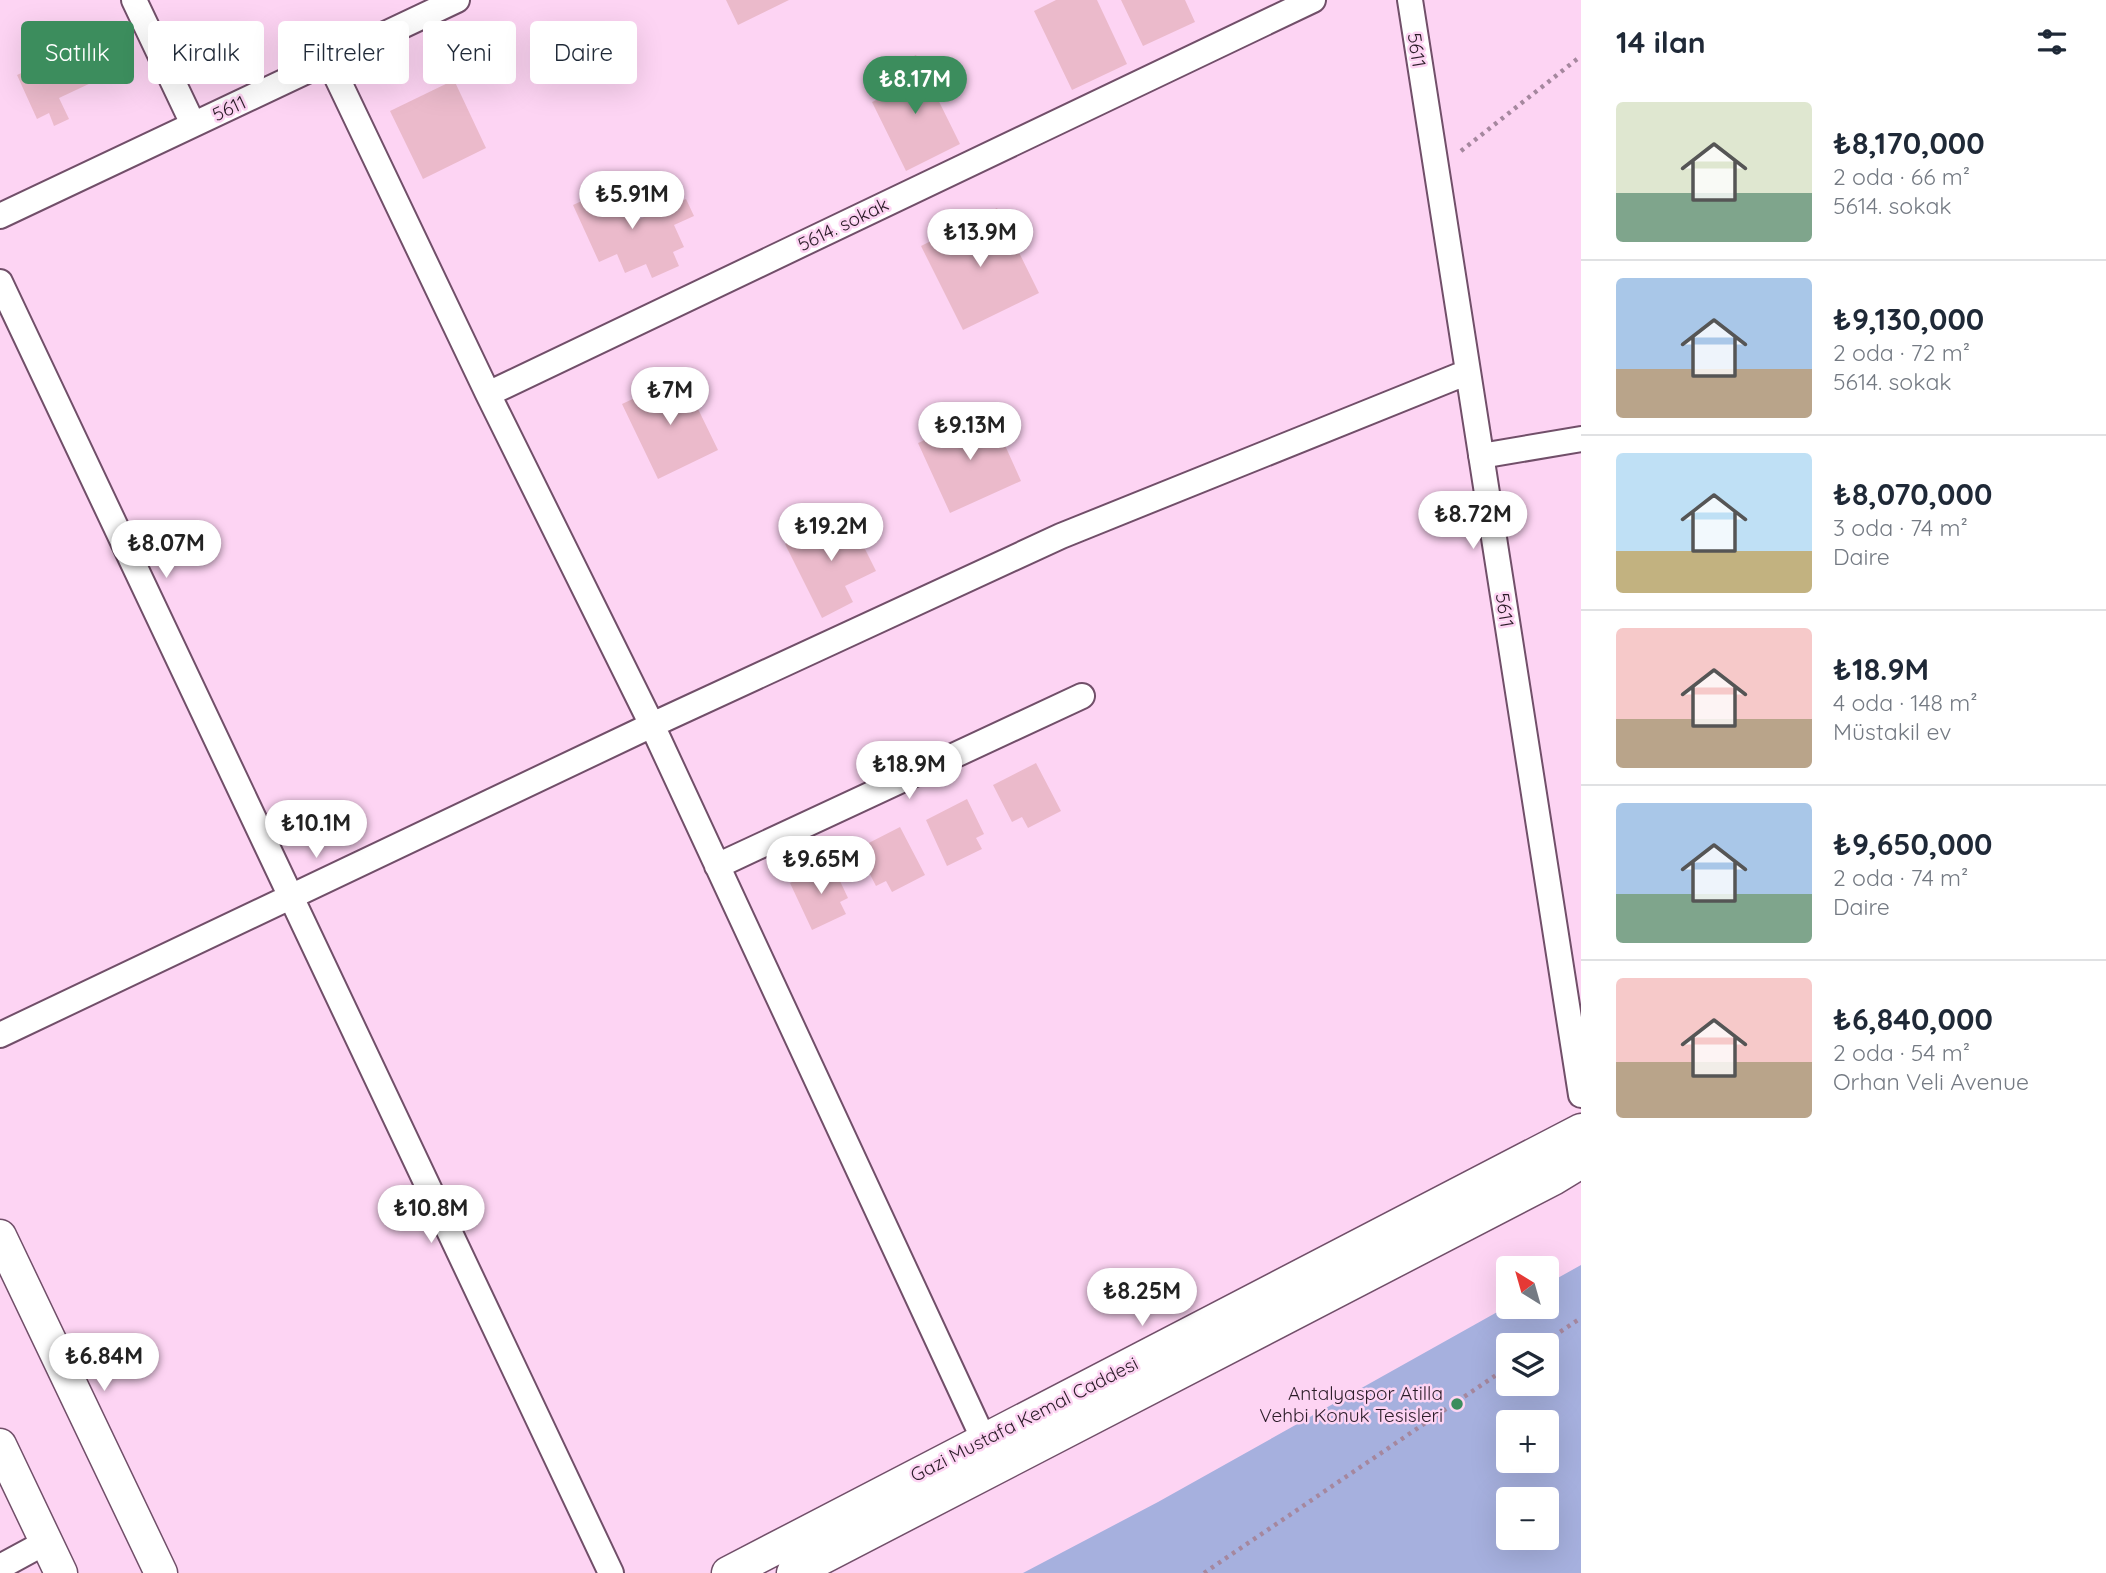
<!DOCTYPE html>
<html lang="tr">
<head>
<meta charset="utf-8">
<style>
  body { margin:0; font-family:Quicksand,sans-serif; background:#f2f2f3; color:#1f2937; height:100vh; display:flex; flex-direction:column; font-size:26px; white-space:nowrap }
  * { box-sizing:border-box; margin:0 }
  p { font-size:23px; color:#747a83 }
  .icon { flex:none; width:38px; height:38px; fill:none; stroke:currentColor; stroke-width:2; stroke-linecap:round; stroke-linejoin:round }
  .map { position:relative; flex:1; overflow:hidden }
  .drawer { display:flex; flex-direction:column; background:#fff; width:525px }
  .drawer>* { flex:none }
  .banner { position:absolute; left:21px; top:21px; width:665px; height:63px; display:flex; gap:14px }
  .needle { width:46px; rotate:323deg }
  .fabs { position:absolute; left:1496px; top:1256px; display:grid; gap:14px }
  .fabs a { display:grid; place-items:center; width:63px; height:63px; border-radius:7px; background:#fff; box-shadow:0 7px 28px #0002; font-size:35px }
  .price { position:absolute; translate:-50% -60px; padding:0 16px; border-radius:24px; background:#fff; color:#222; font-size:23px; line-height:46px; filter:drop-shadow(0 2px 4px #0008) }
  .price::after { content:''; position:absolute; left:50%; top:42px; width:21px; height:16px; margin-left:-10px; background:inherit; clip-path:polygon(0 0,100% 0,50% 100%) }
  .price.selected { background:#3c8d5d; color:#fff }
  ul { padding:0; list-style:none }
  li { display:flex; align-items:center; gap:21px; height:175px; padding:0 35px }
  li+li { border-top:2px solid #e0e1e3 }
  li span { display:grid; place-items:center; flex:none; width:196px; height:140px; border-radius:7px; color:#555 }
  li>.icon { margin-inline-start:auto }
  span .icon { width:84px; height:84px; fill:#fffc; stroke-width:1 }
  li b { font-size:30px }
  h2 { display:flex; justify-content:space-between; align-items:center; height:84px; padding:0 35px; font-size:30px }
  .tag { padding:0 24px; border-radius:7px; background:#fff; box-shadow:0 7px 28px #0002; font-size:24px; line-height:63px }
  .tag.selected { background:#3c8d5d; color:#fff }
  main { display:flex; flex:1; min-height:0 }
  .map>svg:first-child { display:block }
</style>
</head>
<body>
<main>
<div class="map">
<svg width="1581" height="1573" viewBox="0 0 1581 1573">
  <rect width="100%" height="100%" fill="#fdd4f3"/>
  <path fill="#a6b0de" fill-rule="evenodd" d="M1581,1265V1573H1023L1158,1502L1508,1306V1307H1547V1284ZM1508,1346H1547V1384H1508ZM1508,1423H1547V1461H1508ZM1508,1500H1547V1538H1508Z"/>
  <path fill="#ebbacb" d="M726,0H789L738,25Z
    M1056,0H1097L1127,64L1072,90L1034,11Z
    M1121,0H1185L1195,22L1143,46Z
    M87,43L91,53L99,50L110,74L59,98L69,119L54,126L49,113L37,119L17,75Z
    M916,55L960,144L906,171L872,102L898,90L888,69Z
    M454,80L486,148L423,179L390,111Z
    M621,183L637,220L686,199L694,216L674,225L684,247L673,252L679,266L652,278L646,264L625,273L617,254L599,262L573,205Z
    M997,208L1039,293L963,330L921,246Z
    M682,376L718,450L658,479L622,404Z
    M990,412L1021,481L950,513L918,443Z
    M847,513L876,571L845,586L853,602L822,618L785,544Z
    M1036,763L1061,811L1028,828L1022,817L1012,822L993,785Z
    M967,799L984,834L976,838L982,849L947,866L926,820Z
    M900,827L925,875L892,892L886,881L876,886L857,849Z
    M832,864L848,898L840,902L846,914L812,930L790,883Z"/>
  <g fill="none" stroke-linecap="round" stroke-linejoin="round">
    <g stroke="#714f69" stroke-width="28">
      <path id="minor" d="M134,0L193,124
        M1410,0L1581,1095
        M329,61L488,394L652,725L984,1440
        M0,216L457,0
        M0,282L611,1573
        M488,394L1313,0
        M1481,456L1581,439
        M717,866L1082,696
        M0,1035L652,725L1061,536L1468,372
        M0,1567L46,1542"/>
    </g>
    <g stroke="#714f69" stroke-width="35">
      <path id="tertiary" d="M0,1236L161,1573
        M0,1445L61,1573
        M728,1573L1581,1130
        M793,1573L1553,1179L1581,1162"/>
    </g>
    <path stroke="#a5879e" stroke-width="4.5" stroke-dasharray="3.5 5" stroke-linecap="butt" d="M1461,151L1581,56
      M1539,1346L1581,1318
      M1204,1573L1508,1367"/>
    <use href="#minor" stroke="#fff" stroke-width="24"/>
    <use href="#tertiary" stroke="#fff" stroke-width="32"/>
  </g>
  <circle fill="#3c8d5d" stroke="#fdd4f3" stroke-width="2.5" cx="1457" cy="1404" r="7"/>
  <g text-anchor="middle" dominant-baseline="central" stroke-width="5" stroke-linejoin="round" paint-order="stroke">
    <g font-size="19" fill="#2b1c28" stroke="#fdd4f3">
      <text transform="translate(1417 50) rotate(81)">5611</text>
      <text transform="translate(229 108) rotate(-25)">5611</text>
      <text transform="translate(843 224) rotate(-26)">5614. sokak</text>
      <text transform="translate(1505 610) rotate(81)">5611</text>
      <text transform="translate(1024 1419) rotate(-27)">Gazi Mustafa Kemal Caddesi</text>
    </g>
    <g font-size="19" fill="#2b1c28" stroke="#fdd4f3" text-anchor="end">
      <text x="1443" y="1393">Antalyaspor Atilla<tspan x="1443" dy="22">Vehbi Konuk Tesisleri</tspan></text>
    </g>
  </g>
</svg>
<div class="fabs">
<a><svg class="needle" viewBox="-14 -14 28 28"><path d="M0-13l5 13h-10z" fill="#e53935"/><path d="M0 13l5-13h-10z" fill="#747a83"/></svg></a>
<a><svg class="icon" aria-label="layers" viewBox="0 0 24 24"><path d="M12 4l9 5-9 5-9-5zM3 14l9 5 9-5"/></svg></a>
<a>+</a>
<a>−</a>
</div>
<b class="price selected" style="left:915px;top:116px">₺8.17M</b>
<b class="price" style="left:632px;top:231px">₺5.91M</b>
<b class="price" style="left:980px;top:269px">₺13.9M</b>
<b class="price" style="left:670px;top:427px">₺7M</b>
<b class="price" style="left:970px;top:462px">₺9.13M</b>
<b class="price" style="left:1473px;top:551px">₺8.72M</b>
<b class="price" style="left:831px;top:563px">₺19.2M</b>
<b class="price" style="left:166px;top:580px">₺8.07M</b>
<b class="price" style="left:909px;top:801px">₺18.9M</b>
<b class="price" style="left:316px;top:860px">₺10.1M</b>
<b class="price" style="left:821px;top:896px">₺9.65M</b>
<b class="price" style="left:431px;top:1245px">₺10.8M</b>
<b class="price" style="left:1142px;top:1328px">₺8.25M</b>
<b class="price" style="left:104px;top:1393px">₺6.84M</b>
<div class="banner">
<a class="tag selected">Satılık</a>
<a class="tag">Kiralık</a>
<a class="tag">Filtreler</a>
<a class="tag">Yeni</a>
<a class="tag">Daire</a>
</div>
</div>
<section class="drawer">
<h2>14 ilan<svg class="icon" aria-label="filters" viewBox="0 0 24 24"><path d="M4 7h16M4 17h16"/><circle cx="9" cy="7" r="2"/><circle cx="15" cy="17" r="2"/></svg></h2>
<ul>
<li><span style="background:linear-gradient(#dfe7d0 65%,#7fa58c 0)"><svg class="icon" aria-label="home" viewBox="0 0 24 24"><path d="M3 11l9-7 9 7M6 9v11h12V9"/></svg></span><div><b>₺8,170,000</b><p>2 oda · 66 m²</p><p>5614. sokak</p></div></li>
<li><span style="background:linear-gradient(#a9c7e8 65%,#b9a48a 0)"><svg class="icon" aria-label="home" viewBox="0 0 24 24"><path d="M3 11l9-7 9 7M6 9v11h12V9"/></svg></span><div><b>₺9,130,000</b><p>2 oda · 72 m²</p><p>5614. sokak</p></div></li>
<li><span style="background:linear-gradient(#bfe0f5 70%,#c2b280 0)"><svg class="icon" aria-label="home" viewBox="0 0 24 24"><path d="M3 11l9-7 9 7M6 9v11h12V9"/></svg></span><div><b>₺8,070,000</b><p>3 oda · 74 m²</p><p>Daire</p></div></li>
<li><span style="background:linear-gradient(#f6c9c9 65%,#b9a48a 0)"><svg class="icon" aria-label="home" viewBox="0 0 24 24"><path d="M3 11l9-7 9 7M6 9v11h12V9"/></svg></span><div><b>₺18.9M</b><p>4 oda · 148 m²</p><p>Müstakil ev</p></div></li>
<li><span style="background:linear-gradient(#a9c7e8 65%,#7fa58c 0)"><svg class="icon" aria-label="home" viewBox="0 0 24 24"><path d="M3 11l9-7 9 7M6 9v11h12V9"/></svg></span><div><b>₺9,650,000</b><p>2 oda · 74 m²</p><p>Daire</p></div></li>
<li><span style="background:linear-gradient(#f6c9c9 60%,#b9a48a 0)"><svg class="icon" aria-label="home" viewBox="0 0 24 24"><path d="M3 11l9-7 9 7M6 9v11h12V9"/></svg></span><div><b>₺6,840,000</b><p>2 oda · 54 m²</p><p>Orhan Veli Avenue</p></div></li>
</ul>
</section>
</main>
</body>
</html>
